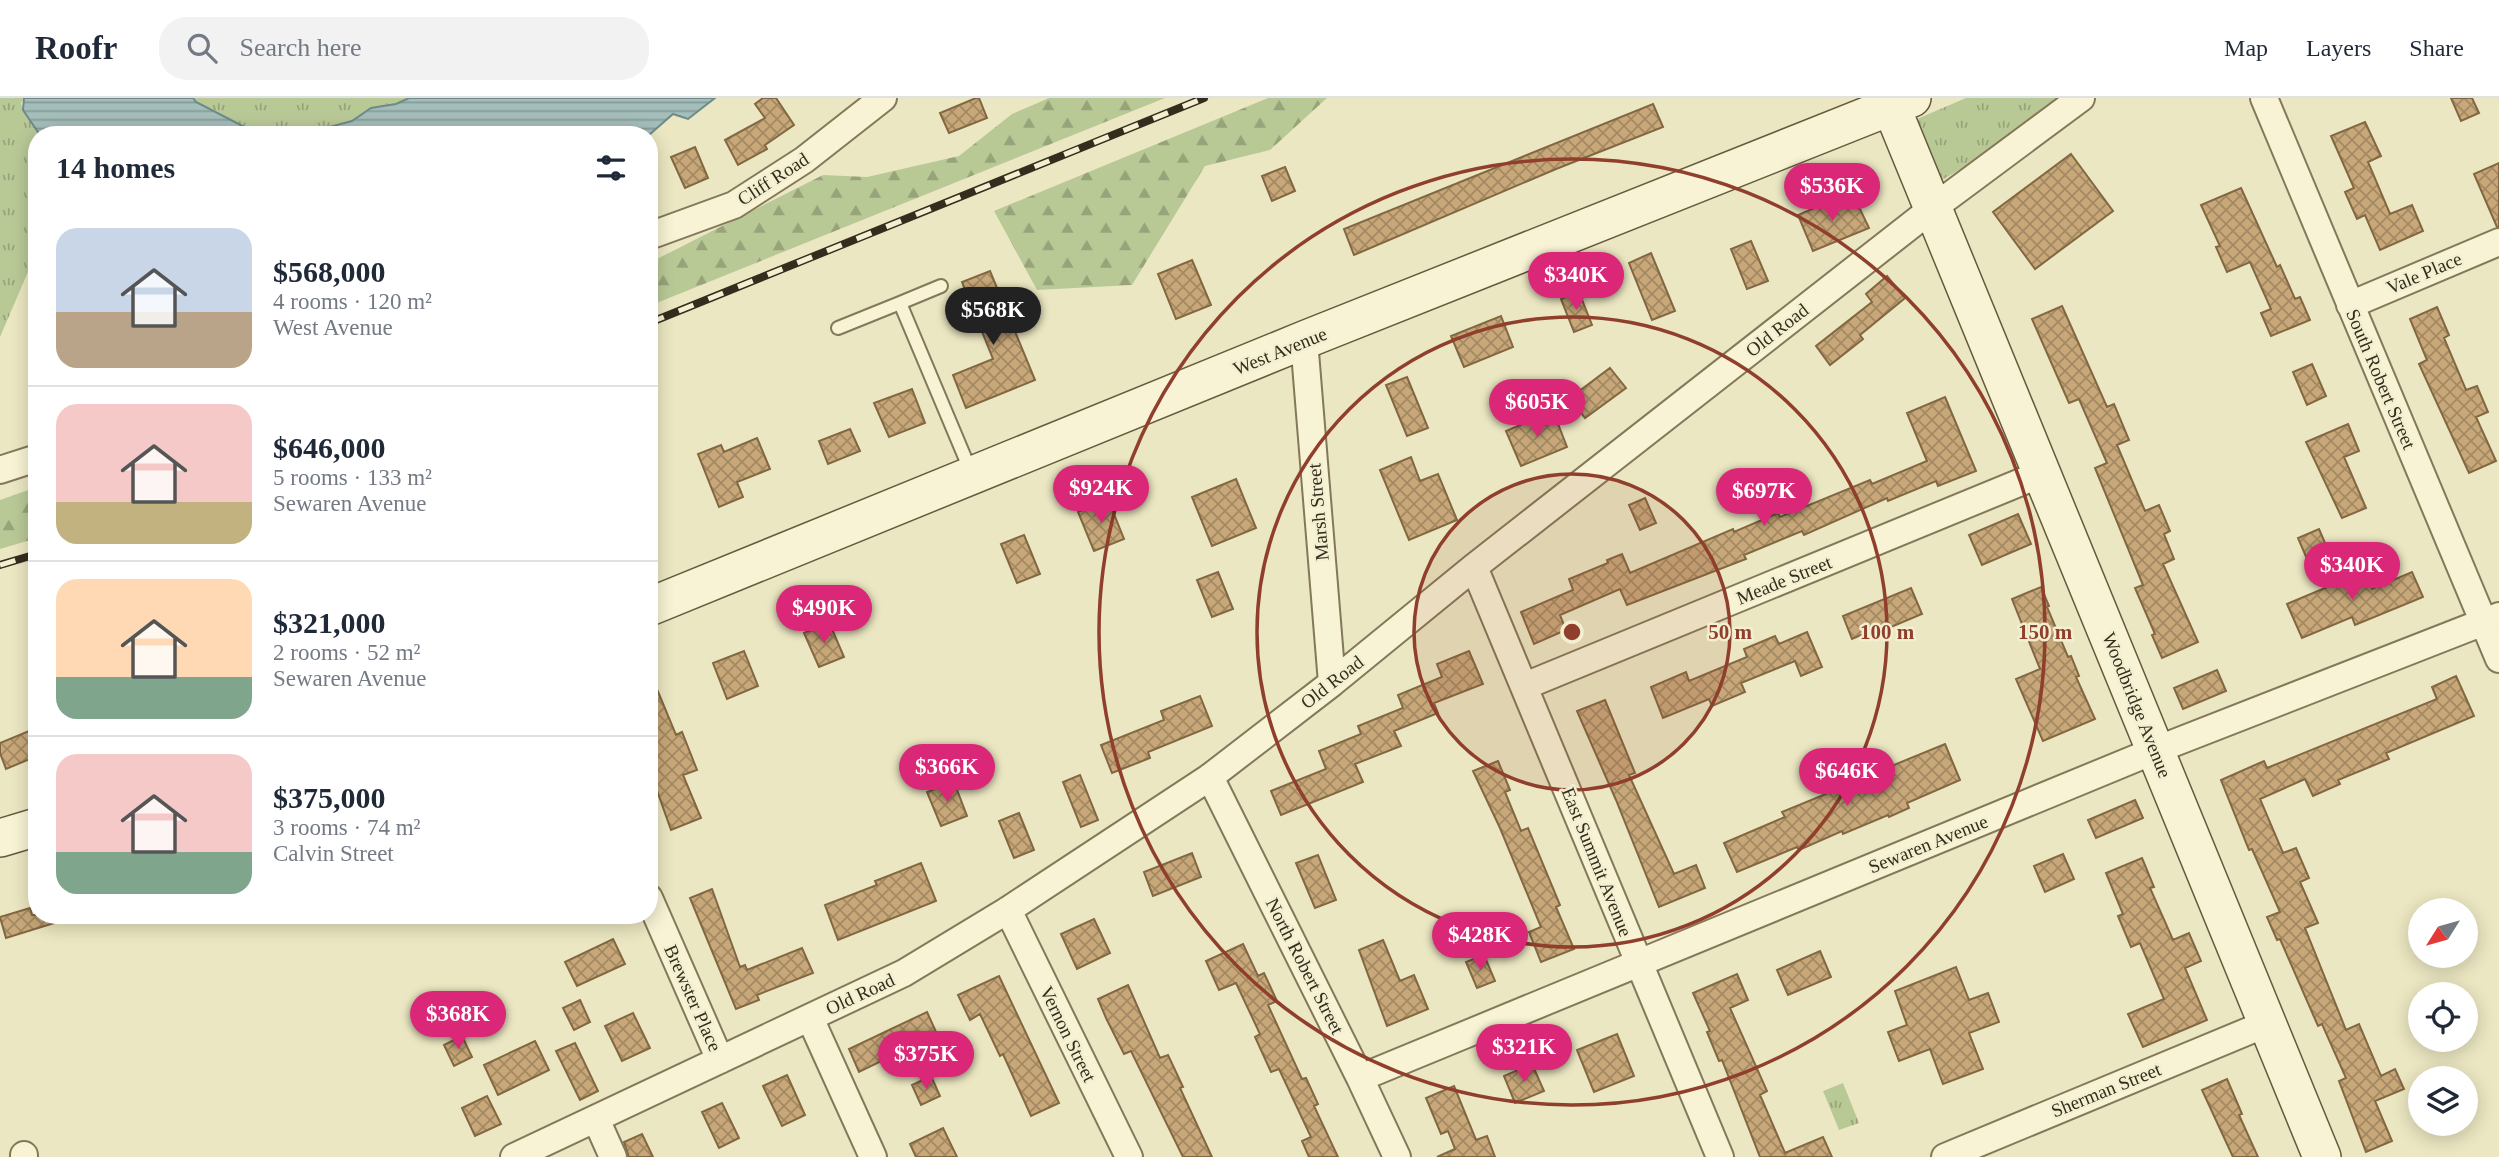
<!DOCTYPE html>
<html lang="en">
<head>
<meta charset="utf-8">
<style>
  body { margin:0; font-family:Georgia,serif; background:#f2f2f3; color:#1f2937; height:100vh; display:flex; flex-direction:column; font-size:26px; white-space:nowrap }
  * { box-sizing:border-box; margin:0 }
  p { font-size:23px; color:#747a83 }
  .icon { flex:none; width:38px; height:38px; fill:none; stroke:currentColor; stroke-width:2; stroke-linecap:round; stroke-linejoin:round }
  .map { position:relative; flex:1; overflow:hidden }
  .side { position:absolute; left:28px; top:28px; width:630px; height:798px; display:flex; flex-direction:column; background:#fff; border-radius:28px; box-shadow:0 4px 18px #0003 }
  .side>* { flex:none }
  .needle { width:46px; rotate:233deg }
  .buttons { position:absolute; left:2408px; top:800px; display:grid; gap:14px }
  .buttons a { display:grid; place-items:center; width:70px; height:70px; border-radius:50%; background:#fff; box-shadow:0 4px 18px #0003; font-size:35px }
  .price { position:absolute; translate:-50% -60px; padding:0 16px; border-radius:24px; background:#db2777; color:#fff; font-size:23px; line-height:46px; filter:drop-shadow(0 2px 4px #0008) }
  .price::after { content:''; position:absolute; left:50%; top:42px; width:21px; height:16px; margin-left:-10px; background:inherit; clip-path:polygon(0 0,100% 0,50% 100%) }
  .price.selected { background:#222; color:#fff }
  ul { padding:0; list-style:none }
  li { display:flex; align-items:center; gap:21px; height:175px; padding:0 28px }
  li+li { border-top:2px solid #e0e1e3 }
  li span { display:grid; place-items:center; flex:none; width:196px; height:140px; border-radius:21px; color:#555 }
  li>.icon { margin-inline-start:auto }
  span .icon { width:84px; height:84px; fill:#fffc; stroke-width:1 }
  li b { font-size:30px }
  h2 { display:flex; justify-content:space-between; align-items:center; height:84px; padding:0 28px; font-size:30px }
  header { display:flex; align-items:center; gap:42px; box-sizing:border-box; height:98px; padding:0 35px; background:#fff; border-bottom:2px solid #e0e1e3 }
  header strong { font-size:33px }
  nav { display:flex; gap:38px; margin-inline-start:auto; font-size:24px }
  .search { width:490px; height:63px; background:#f2f2f3; display:flex; align-items:center; gap:18px; box-sizing:border-box; padding:0 24px; border-radius:28px; color:#747a83; font-size:26px }
  .map>svg:first-child { display:block }
</style>
</head>
<body>
<header>
<strong>Roofr</strong>
<div class="search"><svg class="icon" aria-label="search" viewBox="0 0 24 24"><circle cx="10" cy="10" r="6"/><path d="M15 15l6 6"/></svg>Search here</div>
<nav><a>Map</a><a>Layers</a><a>Share</a></nav>
</header>
<div class="map">
<svg width="2499" height="1059" viewBox="0 0 2499 1059">
  <defs>
    <pattern id="forest-firs" width="22" height="20" patternUnits="userSpaceOnUse" patternTransform="scale(1.75)"><rect width="22" height="20" fill="#b9c996"/><path d="M5 1l3.5 6h-7zM16 11l3.5 6h-7z" fill="#97a47a"/></pattern>
    <pattern id="park-tufts" width="24" height="20" patternUnits="userSpaceOnUse" patternTransform="scale(1.75)"><rect width="24" height="20" fill="#b9c996"/><path d="M3 7l-1-3M5 7V3M7 7l1-3M15 17l-1-3M17 17v-4M19 17l1-3" fill="none" stroke="#97a47a"/></pattern>
    <pattern id="water-rules" width="6" height="5" patternUnits="userSpaceOnUse" patternTransform="scale(1.75)"><rect width="6" height="5" fill="#a4bebb"/><path d="M0 2.5h6" fill="none" stroke="#869b97"/></pattern>
    <pattern id="building-cross-hatch" width="8" height="8" patternUnits="userSpaceOnUse" patternTransform="scale(1.75)"><rect width="8" height="8" fill="#c8a879"/><path d="M0 0l8 8M0 8l8-8" fill="none" stroke="#a38963"/></pattern>
  </defs>
  <rect width="100%" height="100%" fill="#ebe7c2"/>
  <path fill="url(#forest-firs)" d="M1049,0H1165L649,208V165L823,77L867,79L959,58L1012,16Z
    M1268,0H1327L1270,52L1205,68L1132,187L1037,192L994,113Z
    M37,389V440L0,451V402Z"/>
  <path fill="url(#park-tufts)" d="M0,0H24L21,5L23,12L40,37H37V153L0,239Z
    M193,0H409L396,6L371,10L352,23L299,37L256,35L196,4Z
    M1966,0H2060L1971,65L1942,82L1917,21Z
    M1843,985L1859,1025L1839,1032L1823,993Z"/>
  <path fill="url(#water-rules)" stroke="#6c8b89" stroke-width="2" d="M24,0H193L196,4L256,35L269,37H40L23,12Z
    M409,0H715L688,21L673,16L649,37H299L352,23L371,10L396,6Z"/>
  <path fill="url(#building-cross-hatch)" stroke="#826741" stroke-width="2" d="M763,0H776L794,27L765,47L767,51L738,67L725,42L765,20L755,6Z
    M976,0H979L987,20L949,35L940,15Z
    M2451,0H2472L2479,15L2461,23Z
    M1653,6L1663,29L1556,71L1354,157L1344,131Z
    M2365,24L2381,58L2368,64L2390,116L2412,107L2423,133L2380,152L2365,117L2357,121L2345,94L2354,90L2331,38Z
    M695,49L708,80L685,90L671,59Z
    M2071,56L2113,113L2035,171L1993,114Z
    M2499,65V129H2497L2474,76Z
    M1285,69L1295,93L1272,103L1262,78Z
    M2241,90L2277,169L2280,167L2295,201L2300,199L2310,222L2271,238L2261,215L2271,211L2250,164L2227,174L2216,149L2220,148L2201,107Z
    M1833,102L1860,111L1869,130L1813,153L1798,117Z
    M1751,143L1768,183L1747,191L1731,151Z
    M1651,155L1675,213L1652,222L1629,165Z
    M1192,162L1211,207L1176,221L1158,176Z
    M990,173L1035,282L966,310L953,277L993,261L962,184Z
    M1887,178L1905,200L1860,237L1863,241L1830,267L1816,248L1872,204L1866,196Z
    M1579,194L1592,227L1574,234L1561,201Z
    M2062,208L2107,309L2114,306L2129,342L2117,347L2145,413L2159,407L2170,433L2164,436L2174,461L2163,466L2198,544L2162,560L2152,537L2155,536L2135,490L2143,487L2095,370L2107,365L2079,301L2069,305L2032,221Z
    M2437,209L2449,237L2444,240L2466,292L2477,288L2488,314L2476,319L2496,363L2469,375L2419,266L2427,262L2410,221Z
    M1501,218L1513,249L1464,269L1451,238Z
    M2312,266L2326,298L2307,307L2293,274Z
    M1610,270L1626,290L1585,320L1570,300Z
    M1407,279L1428,330L1407,338L1386,287Z
    M912,291L925,325L889,339L874,305Z
    M1945,299L1976,373L1938,388L1936,383L1888,403L1887,400L1804,437L1802,433L1744,457L1746,461L1627,507L1620,491L1560,517L1566,532L1534,546L1521,514L1573,492L1569,481L1608,465L1607,462L1622,456L1630,475L1733,431L1734,434L1778,415L1780,419L1870,382L1872,386L1927,363L1907,315Z
    M1553,313L1567,349L1521,368L1506,333Z
    M2348,326L2359,353L2344,359L2366,410L2342,420L2306,344Z
    M850,331L860,353L828,366L819,343Z
    M757,340L770,371L737,384L743,399L719,409L698,356L721,347L724,354Z
    M1411,359L1420,383L1438,376L1457,422L1409,442L1380,372Z
    M1236,381L1256,430L1212,448L1192,399Z
    M1645,400L1656,425L1640,432L1629,407Z
    M1108,401L1124,441L1094,453L1078,414Z
    M2018,416L2031,446L1982,467L1969,437Z
    M2319,431L2328,452L2307,461L2298,440Z
    M1024,437L1040,476L1017,485L1001,446Z
    M2362,470L2372,491L2412,474L2423,499L2355,527L2352,519L2302,540L2287,506L2337,485L2335,482Z
    M1218,474L1233,511L1212,519L1197,482Z
    M2041,489L2049,508L2047,509L2068,559L2071,558L2079,578L2076,579L2095,621L2043,643L2016,581L2040,571L2012,501Z
    M1911,490L1922,516L1891,529L1889,525L1852,541L1843,518Z
    M829,524L844,559L819,569L804,535Z
    M1807,534L1822,569L1801,578L1795,563L1741,585L1745,594L1712,608L1709,601L1663,620L1651,589L1686,574L1689,583L1747,559L1744,551L1775,538L1779,546Z
    M744,553L758,588L727,601L713,565Z
    M1469,553L1483,586L1434,605L1438,615L1394,633L1401,648L1355,666L1363,684L1281,717L1271,693L1326,671L1319,653L1361,636L1358,628L1403,610L1398,597L1442,579L1437,566Z
    M649,572L676,637L682,634L697,672L683,677L701,720L671,732L649,670Z
    M2217,572L2226,593L2183,611L2174,590Z
    M2456,578L2474,618L2386,655L2389,661L2338,682L2340,686L2313,698L2305,681L2260,701L2283,755L2296,750L2309,780L2300,784L2318,825L2305,830L2346,932L2359,926L2381,978L2395,971L2404,991L2375,1003L2392,1043L2366,1054L2339,983L2346,980L2322,926L2318,928L2280,841L2277,842L2267,819L2280,814L2252,751L2249,752L2221,682L2264,663L2267,670L2437,601L2432,589Z
    M1200,598L1212,628L1148,654L1150,660L1112,675L1101,647L1164,622L1161,613Z
    M1605,602L1635,675L1629,677L1674,776L1696,767L1705,790L1659,809L1616,702L1577,613Z
    M29,633L37,651V658L6,671L0,655V645Z
    M1945,646L1960,682L1907,705L1909,710L1889,719L1888,717L1843,736L1842,733L1799,752L1797,749L1737,774L1724,745L1785,719L1782,714L1826,696L1825,693L1849,683L1850,685Z
    M1498,663L1510,692L1505,694L1521,733L1528,730L1560,807L1556,809L1574,851L1541,864L1529,834L1541,829L1500,730L1473,673Z
    M1080,677L1098,722L1081,729L1063,684Z
    M954,684L967,718L941,728L927,694Z
    M2135,702L2143,720L2096,740L2088,722Z
    M1019,715L1034,752L1014,760L999,723Z
    M1192,755L1201,779L1153,798L1144,774Z
    M2063,756L2074,781L2045,794L2034,768Z
    M1318,757L1336,802L1315,810L1296,765Z
    M2142,760L2154,789L2150,790L2173,842L2189,835L2201,863L2185,870L2207,922L2143,949L2128,916L2164,901L2140,845L2131,849L2118,818L2123,816L2106,775Z
    M921,765L936,803L838,842L825,807L877,787L875,783Z
    M712,791L740,869L745,867L747,872L802,850L813,875L757,897L759,902L736,911L690,800Z
    M30,810L32,817H66L67,821L6,840L0,819Z
    M1094,821L1110,855L1077,871L1061,836Z
    M1482,827L1489,844L1468,852L1461,835Z
    M613,841L625,866L577,888L565,864Z
    M1383,842L1400,883L1414,877L1428,911L1387,928L1359,852Z
    M1243,846L1258,878L1264,875L1277,903L1268,907L1302,981L1306,980L1318,1006L1314,1008L1338,1059H1309L1302,1043L1311,1039L1279,971L1271,974L1255,939L1260,936L1236,885L1219,892L1206,863Z
    M1820,853L1831,879L1788,897L1777,872Z
    M1484,857L1495,883L1477,890L1466,864Z
    M1956,869L1969,902L1988,895L1999,924L1969,935L1983,971L1943,986L1930,951L1899,963L1888,934L1907,927L1895,893Z
    M1737,876L1748,902L1730,910L1767,993L1760,997L1785,1055L1823,1039L1832,1059H1760L1722,962L1719,963L1707,934L1710,933L1693,895Z
    M999,878L1059,1005L1031,1018L1003,956L1000,958L980,916L970,922L958,897Z
    M1128,887L1160,960L1168,957L1183,989L1180,990L1212,1059H1183L1131,953L1124,956L1106,920L1098,901Z
    M580,902L590,924L574,932L563,910Z
    M927,914L937,936L859,974L849,951Z
    M633,915L650,950L622,963L605,928Z
    M1617,936L1634,978L1594,994L1577,952Z
    M462,938L472,959L454,968L444,947Z
    M535,943L549,972L498,997L484,967Z
    M575,945L598,993L580,1002L556,953Z
    M1532,966L1544,993L1515,1005L1504,978Z
    M787,977L805,1017L782,1028L763,988Z
    M931,978L940,998L921,1007L912,987Z
    M2227,981L2242,1016L2239,1017L2258,1059H2233L2202,992Z
    M1454,988L1476,1042L1487,1038L1495,1059H1437L1455,1051L1448,1033L1441,1036L1426,1000Z
    M487,998L501,1026L475,1038L462,1010Z
    M722,1005L739,1040L719,1050L702,1014Z
    M943,1030L957,1059H916L910,1046Z
    M642,1036L653,1059H629L624,1044Z"/>
  <g fill="none" stroke-linecap="round" stroke-linejoin="round">
    <g stroke="#84785a" stroke-width="16">
      <path id="lane" d="M900,205L941,188
        M838,230L900,205L971,374"/>
    </g>
    <g stroke="#84785a" stroke-width="30">
      <path id="street" d="M2264,0L2499,561
        M649,138L734,107L804,62L883,0
        M2350,207L2499,144
        M1304,242L1332,585
        M0,372L37,360
        M1474,469L1720,1059
        M1525,588L2043,375
        M1210,679L1360,980L1397,1059
        M649,800L720,962
        M1008,812L1129,1059
        M810,920L873,1059
        M1360,980L2156,652L2499,518
        M596,1021L613,1059
        M24,1057V1059
        M514,1059L904,875L1008,812L1210,679L1332,585L1474,469L1933,110L2081,0
        M1945,1059L2268,925"/>
    </g>
    <g stroke="#66593d" stroke-width="40">
      <path id="secondary" d="M1891,8L2322,1059
        M649,509L1304,242L1912,0
        M0,740L37,729"/>
    </g>
    <use href="#lane" stroke="#f7f3d4" stroke-width="12"/>
    <use href="#street" stroke="#f7f3d4" stroke-width="26"/>
    <use href="#secondary" stroke="#f7f3d4" stroke-width="37"/>
    <g stroke="#342d1d" stroke-width="8">
      <path id="rail" d="M649,225L1204,0
        M0,467L37,456"/>
    </g>
    <use href="#rail" stroke="#f3f0d1" stroke-width="5" stroke-dasharray="16" stroke-linecap="butt"/>
  </g>
  <circle cx="1572" cy="534" r="158" fill="#903f2d" fill-opacity=".12"/>
  <g fill="none" stroke="#903f2d" stroke-width="3.5">
    <circle cx="1572" cy="534" r="158"/>
    <circle cx="1572" cy="534" r="315"/>
    <circle cx="1572" cy="534" r="473"/>
  </g>
  <g text-anchor="middle" dominant-baseline="central" stroke-width="5" stroke-linejoin="round" paint-order="stroke">
    <g font-size="19" fill="#342d1d" stroke="#f3f0d1">
      <text transform="translate(773 81) rotate(-33)">Cliff Road</text>
      <text transform="translate(2424 175) rotate(-23)">Vale Place</text>
      <text transform="translate(1777 232) rotate(-38)">Old Road</text>
      <text transform="translate(1280 253) rotate(-22)">West Avenue</text>
      <text transform="translate(2381 281) rotate(67)">South Robert Street</text>
      <text transform="translate(1318 414) rotate(-95)">Marsh Street</text>
      <text transform="translate(1784 482) rotate(-22)">Meade Street</text>
      <text transform="translate(1332 584) rotate(-38)">Old Road</text>
      <text transform="translate(2137 607) rotate(68)">Woodbridge Avenue</text>
      <text transform="translate(1928 746) rotate(-22)">Sewaren Avenue</text>
      <text transform="translate(1597 764) rotate(68)">East Summit Avenue</text>
      <text transform="translate(1305 868) rotate(63)">North Robert Street</text>
      <text transform="translate(860 896) rotate(-25)">Old Road</text>
      <text transform="translate(693 900) rotate(66)">Brewster Place</text>
      <text transform="translate(1068 936) rotate(64)">Vernon Street</text>
      <text transform="translate(2106 992) rotate(-22)">Sherman Street</text>
    </g>
  </g>
  <circle cx="1572" cy="534" r="10" fill="#903f2d" stroke="#f3f0d1" stroke-width="3.5"/>
  <g font-size="21" text-anchor="middle" font-weight="bold" fill="#903f2d" stroke="#f3f0d1" stroke-width="5" stroke-linejoin="round" paint-order="stroke">
    <text x="1730" y="541">50 m</text>
    <text x="1887" y="541">100 m</text>
    <text x="2045" y="541">150 m</text>
  </g>
</svg>
<div class="buttons">
<a><svg class="needle" viewBox="-14 -14 28 28"><path d="M0-13l5 13h-10z" fill="#e53935"/><path d="M0 13l5-13h-10z" fill="#747a83"/></svg></a>
<a><svg class="icon" aria-label="locate" viewBox="0 0 24 24"><circle cx="12" cy="12" r="6"/><path d="M12 2v4M12 18v4M2 12h4M18 12h4"/></svg></a>
<a><svg class="icon" aria-label="layers" viewBox="0 0 24 24"><path d="M12 4l9 5-9 5-9-5zM3 14l9 5 9-5"/></svg></a>
</div>
<b class="price" style="left:1832px;top:125px">$536K</b>
<b class="price" style="left:1576px;top:214px">$340K</b>
<b class="price selected" style="left:993px;top:249px">$568K</b>
<b class="price" style="left:1537px;top:341px">$605K</b>
<b class="price" style="left:1101px;top:427px">$924K</b>
<b class="price" style="left:1764px;top:430px">$697K</b>
<b class="price" style="left:2352px;top:504px">$340K</b>
<b class="price" style="left:824px;top:547px">$490K</b>
<b class="price" style="left:947px;top:706px">$366K</b>
<b class="price" style="left:1847px;top:710px">$646K</b>
<b class="price" style="left:1480px;top:874px">$428K</b>
<b class="price" style="left:458px;top:953px">$368K</b>
<b class="price" style="left:1524px;top:986px">$321K</b>
<b class="price" style="left:926px;top:993px">$375K</b>
<section class="side">
<h2>14 homes<svg class="icon" aria-label="filters" viewBox="0 0 24 24"><path d="M4 7h16M4 17h16"/><circle cx="9" cy="7" r="2"/><circle cx="15" cy="17" r="2"/></svg></h2>
<ul>
<li><span style="background:linear-gradient(#c9d6e8 60%,#b9a48a 0)"><svg class="icon" aria-label="home" viewBox="0 0 24 24"><path d="M3 11l9-7 9 7M6 9v11h12V9"/></svg></span><div><b>$568,000</b><p>4 rooms · 120 m²</p><p>West Avenue</p></div></li>
<li><span style="background:linear-gradient(#f6c9c9 70%,#c2b280 0)"><svg class="icon" aria-label="home" viewBox="0 0 24 24"><path d="M3 11l9-7 9 7M6 9v11h12V9"/></svg></span><div><b>$646,000</b><p>5 rooms · 133 m²</p><p>Sewaren Avenue</p></div></li>
<li><span style="background:linear-gradient(#ffd9b3 70%,#7fa58c 0)"><svg class="icon" aria-label="home" viewBox="0 0 24 24"><path d="M3 11l9-7 9 7M6 9v11h12V9"/></svg></span><div><b>$321,000</b><p>2 rooms · 52 m²</p><p>Sewaren Avenue</p></div></li>
<li><span style="background:linear-gradient(#f6c9c9 70%,#7fa58c 0)"><svg class="icon" aria-label="home" viewBox="0 0 24 24"><path d="M3 11l9-7 9 7M6 9v11h12V9"/></svg></span><div><b>$375,000</b><p>3 rooms · 74 m²</p><p>Calvin Street</p></div></li>
</ul>
</section>
</div>
</body>
</html>
